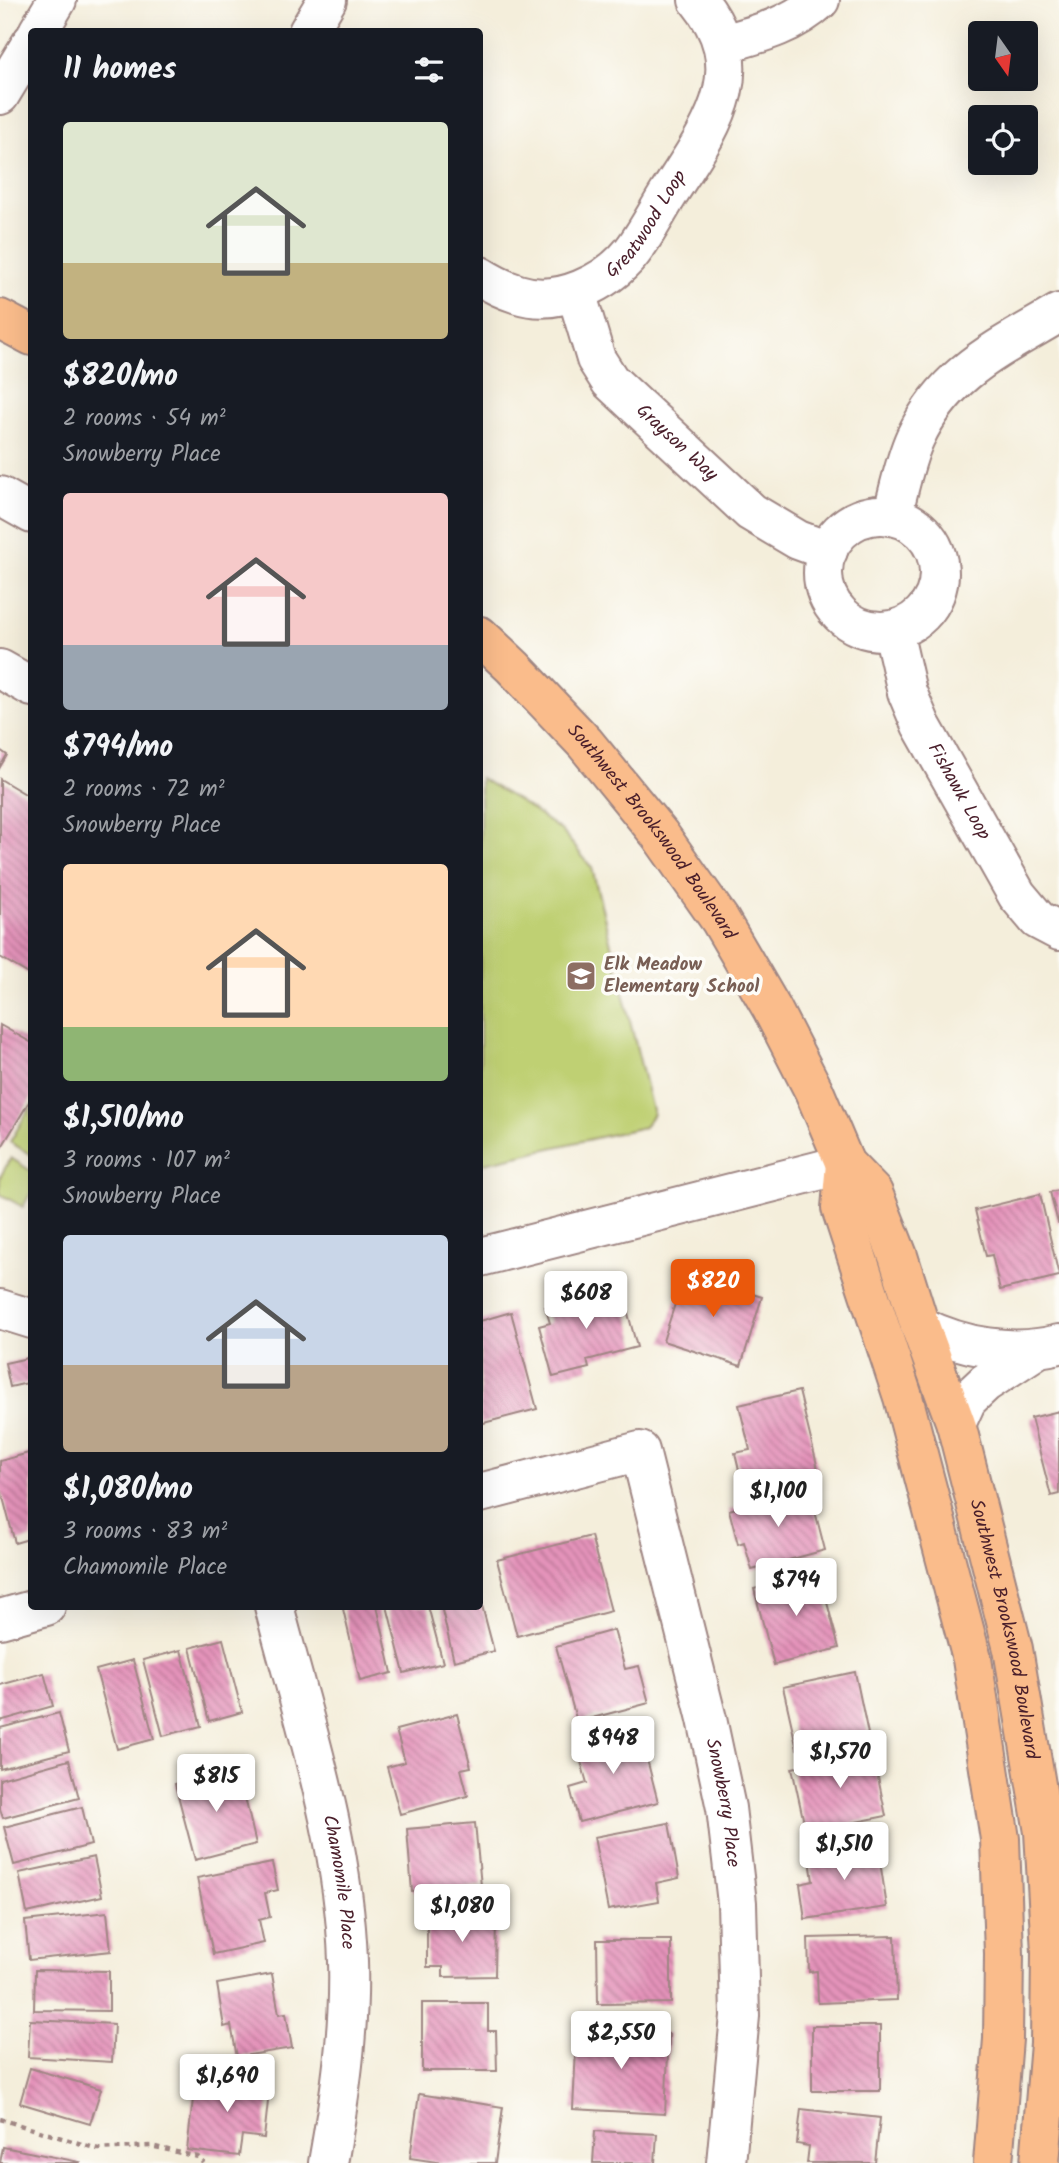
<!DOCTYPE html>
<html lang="en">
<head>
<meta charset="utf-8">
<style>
  body { margin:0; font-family:Kalam,sans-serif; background:#20242c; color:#f1f3f6; height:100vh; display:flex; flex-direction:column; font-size:26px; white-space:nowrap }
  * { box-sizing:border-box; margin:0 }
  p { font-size:23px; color:#9ea1a6 }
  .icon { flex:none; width:38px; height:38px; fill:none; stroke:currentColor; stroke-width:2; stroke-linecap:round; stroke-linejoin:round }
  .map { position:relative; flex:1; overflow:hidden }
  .drawer { position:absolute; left:28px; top:28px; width:455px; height:1582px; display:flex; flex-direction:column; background:#171b24; border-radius:7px; box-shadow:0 7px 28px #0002 }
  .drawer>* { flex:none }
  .needle { width:46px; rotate:166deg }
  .buttons { position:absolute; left:968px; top:21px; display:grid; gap:14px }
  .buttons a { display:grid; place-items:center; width:70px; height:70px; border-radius:7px; background:#171b24; box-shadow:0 7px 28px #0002; font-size:35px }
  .price { position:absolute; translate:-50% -60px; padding:0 16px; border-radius:7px; background:#fff; color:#222; font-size:23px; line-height:46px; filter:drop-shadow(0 2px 4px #0008) }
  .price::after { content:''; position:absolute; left:50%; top:42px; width:21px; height:16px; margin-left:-10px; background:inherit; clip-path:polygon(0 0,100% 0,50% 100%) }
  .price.selected { background:#ea580c; color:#fff }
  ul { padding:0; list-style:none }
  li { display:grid; align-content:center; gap:14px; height:371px; padding:0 35px }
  li span { display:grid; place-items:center; height:217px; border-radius:7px; color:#555 }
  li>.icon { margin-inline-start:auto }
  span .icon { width:126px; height:126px; fill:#fffc; stroke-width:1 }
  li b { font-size:30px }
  h2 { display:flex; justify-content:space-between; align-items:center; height:84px; padding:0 35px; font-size:30px }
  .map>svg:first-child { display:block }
</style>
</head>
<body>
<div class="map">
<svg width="1059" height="2163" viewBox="0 0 1059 2163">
  <defs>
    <pattern id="building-back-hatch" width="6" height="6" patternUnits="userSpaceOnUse" patternTransform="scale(1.75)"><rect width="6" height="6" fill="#e493ba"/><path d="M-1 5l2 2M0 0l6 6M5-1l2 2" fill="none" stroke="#bb7797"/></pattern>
  </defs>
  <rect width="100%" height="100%" fill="#fdfcf7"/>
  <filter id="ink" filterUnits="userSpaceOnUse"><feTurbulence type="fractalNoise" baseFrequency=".0143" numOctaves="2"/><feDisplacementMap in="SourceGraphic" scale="14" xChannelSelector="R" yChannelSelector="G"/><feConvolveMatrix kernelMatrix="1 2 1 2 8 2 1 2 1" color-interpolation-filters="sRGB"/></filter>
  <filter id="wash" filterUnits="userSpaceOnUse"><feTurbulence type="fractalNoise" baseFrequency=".00686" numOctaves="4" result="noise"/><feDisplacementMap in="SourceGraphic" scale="28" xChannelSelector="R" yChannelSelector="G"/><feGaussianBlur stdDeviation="1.57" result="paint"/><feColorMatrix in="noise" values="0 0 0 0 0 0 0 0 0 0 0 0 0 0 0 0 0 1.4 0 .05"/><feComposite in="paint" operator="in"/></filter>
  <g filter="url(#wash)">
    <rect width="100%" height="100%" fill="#f4eedb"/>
    <path fill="#bfd073" stroke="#84784f" stroke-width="2" d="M480,778L519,801L562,831L592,868L653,1114L644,1127L480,1164Z
      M31,1106L32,1155H31L10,1142Z
      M11,1158L31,1171V1192L23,1207L0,1194V1177Z"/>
    <g id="blocks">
      <path fill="url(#building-back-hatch)" d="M0,750L7,755L0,767Z
        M0,779L32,798V976L0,957Z
        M0,1025L32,1043V1097L0,1150Z
        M1059,1190V1223H1058L1050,1192Z
        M1040,1194L1059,1276L1000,1290L992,1255L986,1256L975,1210Z
        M685,1273L762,1297L741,1366L663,1341Z
        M621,1287L637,1347L587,1360L589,1368L553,1377L539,1326L550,1323L545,1307Z
        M511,1312L537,1409L480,1424V1321Z
        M32,1357V1382L10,1387L5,1363Z
        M799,1391L818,1469L743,1487L735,1453L750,1450L739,1405Z
        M1059,1411V1494L1051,1496L1031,1418Z
        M32,1452V1538L15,1543L0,1486V1461Z
        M809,1488L825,1550L752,1570L744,1542L738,1544L729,1510Z
        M591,1536L611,1611L517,1636L497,1560Z
        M819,1572L839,1648L774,1665L754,1589Z
        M480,1598L494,1651L454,1661L441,1606H480Z
        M351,1606H377L392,1673L360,1681L343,1609Z
        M387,1606H428L443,1663L404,1673Z
        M614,1630L625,1669L639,1666L649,1703L577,1722L556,1646Z
        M223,1639L242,1712L209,1721L190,1648Z
        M181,1650L201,1726L163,1736L143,1660Z
        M133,1660L154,1739L117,1749L96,1670Z
        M855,1672L868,1734L797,1749L783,1687Z
        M44,1673L53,1706L0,1721V1685Z
        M59,1713L69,1751L0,1769V1728Z
        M457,1714L471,1767L461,1769L468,1796L400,1814L387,1767L405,1762L396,1730Z
        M639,1728L658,1802L579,1822L570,1788L587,1783L576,1744Z
        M871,1744L886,1816L806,1832L792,1768L847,1757L845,1749Z
        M69,1760L79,1798L3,1818L0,1809V1779Z
        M238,1768L256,1844L195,1860L175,1784Z
        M82,1807L91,1845L14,1865L4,1827Z
        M475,1823L481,1886L412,1892L407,1829Z
        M669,1823L679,1878L656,1883L659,1901L608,1910L594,1837Z
        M877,1842L887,1907L805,1919L800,1884L813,1881L809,1852Z
        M94,1857L102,1896L27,1913L19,1873Z
        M272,1863L278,1890L265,1893L270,1917L259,1920L264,1943L213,1954L197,1878Z
        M107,1912L111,1951L29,1960L25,1921Z
        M427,1913H496L495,1976L443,1977V1967H427Z
        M895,1936L897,2000L818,2003L817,1971L809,1972L808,1938Z
        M597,1940H671V2003L598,2004Z
        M35,1970L109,1971V2011L34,2010Z
        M272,1974L279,2014L286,2013L292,2048L237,2057L231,2025L224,2027L217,1984Z
        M422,2003H488V2031H496L497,2071H422Z
        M30,2020L114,2024L112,2062L28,2057Z
        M812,2026H880V2091H812Z
        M577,2029L669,2034L665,2114L573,2109Z
        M30,2068L101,2089L90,2124L20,2103Z
        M196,2074L270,2083L264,2138L242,2135L239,2156L187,2150Z
        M419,2094L503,2107L495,2163H443L410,2158Z
        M801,2109L880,2118L875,2163H807L809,2146L797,2144Z
        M595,2131L657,2134L655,2163H593Z
        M3,2147L80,2162L79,2163H0Z"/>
    </g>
  </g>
  <g filter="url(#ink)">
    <use href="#blocks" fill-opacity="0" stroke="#9f8683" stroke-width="2"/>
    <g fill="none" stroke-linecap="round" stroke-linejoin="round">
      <g stroke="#9f8683" stroke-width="42">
        <g id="minor">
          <path d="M38,32L57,0"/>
          <path d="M308,32L327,0"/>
          <path d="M723,44C758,34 792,26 820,0"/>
          <path d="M0,95L32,42"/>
          <path id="s1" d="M480,276C491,283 505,290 518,294C558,307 607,283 632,252C646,234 657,212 669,193C710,129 756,71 698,0"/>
          <path id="s2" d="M576,292L596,359L610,381L751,512L798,540L828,551"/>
          <path d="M0,496L32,514"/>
          <circle cx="881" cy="573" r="58"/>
          <path d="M892,516C899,491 904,462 915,438C946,371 999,349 1059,313"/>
          <path id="s3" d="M893,631L907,692L921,725L1017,895L1038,920L1059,931"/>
          <path d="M0,669L32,687"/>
          <path d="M480,1257L845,1164"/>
          <path d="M0,1309L32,1319"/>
          <path d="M920,1326C963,1347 1012,1356 1059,1344"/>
          <path d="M956,1424L967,1400L985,1383L1034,1351"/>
          <path id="s4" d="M480,1493L640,1451L707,1719L726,1808L737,1903L740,2016L726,2163"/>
          <path id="s5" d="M274,1606C304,1722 344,1841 348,1961C350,2029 340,2096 328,2163"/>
          <path d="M0,1619L46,1606"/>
        </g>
      </g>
      <g stroke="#9f8683" stroke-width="42">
        <g id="major">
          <path d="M0,319L32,336"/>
          <path id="s6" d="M480,636L513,667L585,743L660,835L720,920L772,1009L814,1091L845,1164L873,1193L898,1256L920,1326L956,1424L1013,1649L1044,1832L1051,1952L1050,2044L1040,2163"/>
          <path d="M845,1164L841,1208L903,1397L972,1659L1000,1839L1004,1954L1003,2039L993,2163"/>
        </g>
      </g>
      <path stroke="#9f8683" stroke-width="4.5" stroke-dasharray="5 5" stroke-linecap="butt" d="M0,2119L98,2149L151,2146L198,2157L204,2163"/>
      <use href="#minor" stroke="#fff" stroke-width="38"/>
      <use href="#major" stroke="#fabc8b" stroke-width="38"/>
    </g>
  </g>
  <defs>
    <g id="school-square" transform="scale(1.575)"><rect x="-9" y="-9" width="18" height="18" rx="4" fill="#8d6e63" stroke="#fdfcf7"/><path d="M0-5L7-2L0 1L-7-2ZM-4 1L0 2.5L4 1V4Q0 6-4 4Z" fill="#fff"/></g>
  </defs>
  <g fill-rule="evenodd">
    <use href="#school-square" x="581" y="976"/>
  </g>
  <g text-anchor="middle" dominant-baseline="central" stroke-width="7" stroke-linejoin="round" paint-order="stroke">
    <g font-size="19" fill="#4a1f2b" stroke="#fdfcf7">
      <text stroke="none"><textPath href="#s1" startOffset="201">Greatwood Loop</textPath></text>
      <text stroke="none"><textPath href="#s2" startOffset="187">Grayson Way</textPath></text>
      <text stroke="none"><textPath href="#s3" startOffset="175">Fishawk Loop</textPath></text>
      <text stroke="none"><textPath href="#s6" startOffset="261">Southwest Brookswood Boulevard</textPath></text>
      <text stroke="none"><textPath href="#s6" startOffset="1144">Southwest Brookswood Boulevard</textPath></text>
      <text stroke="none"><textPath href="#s4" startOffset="527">Snowberry Place</textPath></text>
      <text stroke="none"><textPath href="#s5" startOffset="284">Chamomile Place</textPath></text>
    </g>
    <g font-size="19" font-weight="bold" fill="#785e54" stroke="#fdfcf7" text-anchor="start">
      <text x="604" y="965">Elk Meadow<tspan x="604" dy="22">Elementary School</tspan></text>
    </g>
  </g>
</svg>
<div class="buttons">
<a><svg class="needle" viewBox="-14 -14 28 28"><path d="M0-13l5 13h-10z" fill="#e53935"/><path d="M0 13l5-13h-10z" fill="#9ea1a6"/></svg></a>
<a><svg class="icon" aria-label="locate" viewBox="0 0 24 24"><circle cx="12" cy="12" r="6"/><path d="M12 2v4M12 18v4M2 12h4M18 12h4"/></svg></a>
</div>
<b class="price selected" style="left:713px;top:1319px">$820</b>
<b class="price" style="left:586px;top:1331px">$608</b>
<b class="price" style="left:778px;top:1529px">$1,100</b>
<b class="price" style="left:796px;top:1618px">$794</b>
<b class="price" style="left:613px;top:1776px">$948</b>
<b class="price" style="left:840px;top:1790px">$1,570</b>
<b class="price" style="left:216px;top:1814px">$815</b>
<b class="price" style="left:844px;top:1882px">$1,510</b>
<b class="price" style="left:462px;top:1944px">$1,080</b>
<b class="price" style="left:621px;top:2071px">$2,550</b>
<b class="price" style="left:227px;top:2114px">$1,690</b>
<section class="drawer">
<h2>11 homes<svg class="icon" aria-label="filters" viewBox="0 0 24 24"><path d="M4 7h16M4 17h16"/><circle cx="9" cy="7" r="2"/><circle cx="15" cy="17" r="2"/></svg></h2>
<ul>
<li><span style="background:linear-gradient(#dfe7d0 65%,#c2b280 0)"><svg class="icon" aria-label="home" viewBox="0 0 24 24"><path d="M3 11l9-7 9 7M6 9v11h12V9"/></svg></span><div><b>$820/mo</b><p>2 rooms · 54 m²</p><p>Snowberry Place</p></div></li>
<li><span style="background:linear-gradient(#f6c9c9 70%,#9aa5b1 0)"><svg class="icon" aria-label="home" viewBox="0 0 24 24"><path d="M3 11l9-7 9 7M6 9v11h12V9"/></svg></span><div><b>$794/mo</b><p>2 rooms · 72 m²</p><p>Snowberry Place</p></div></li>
<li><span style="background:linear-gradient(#ffd9b3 75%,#8fb573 0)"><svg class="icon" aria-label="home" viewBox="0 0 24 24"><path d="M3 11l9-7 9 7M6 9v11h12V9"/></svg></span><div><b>$1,510/mo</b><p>3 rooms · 107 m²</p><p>Snowberry Place</p></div></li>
<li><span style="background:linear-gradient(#c9d6e8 60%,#b9a48a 0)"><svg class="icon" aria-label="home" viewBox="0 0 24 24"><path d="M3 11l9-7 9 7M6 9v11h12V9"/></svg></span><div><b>$1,080/mo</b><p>3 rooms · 83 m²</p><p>Chamomile Place</p></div></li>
</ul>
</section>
</div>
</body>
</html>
